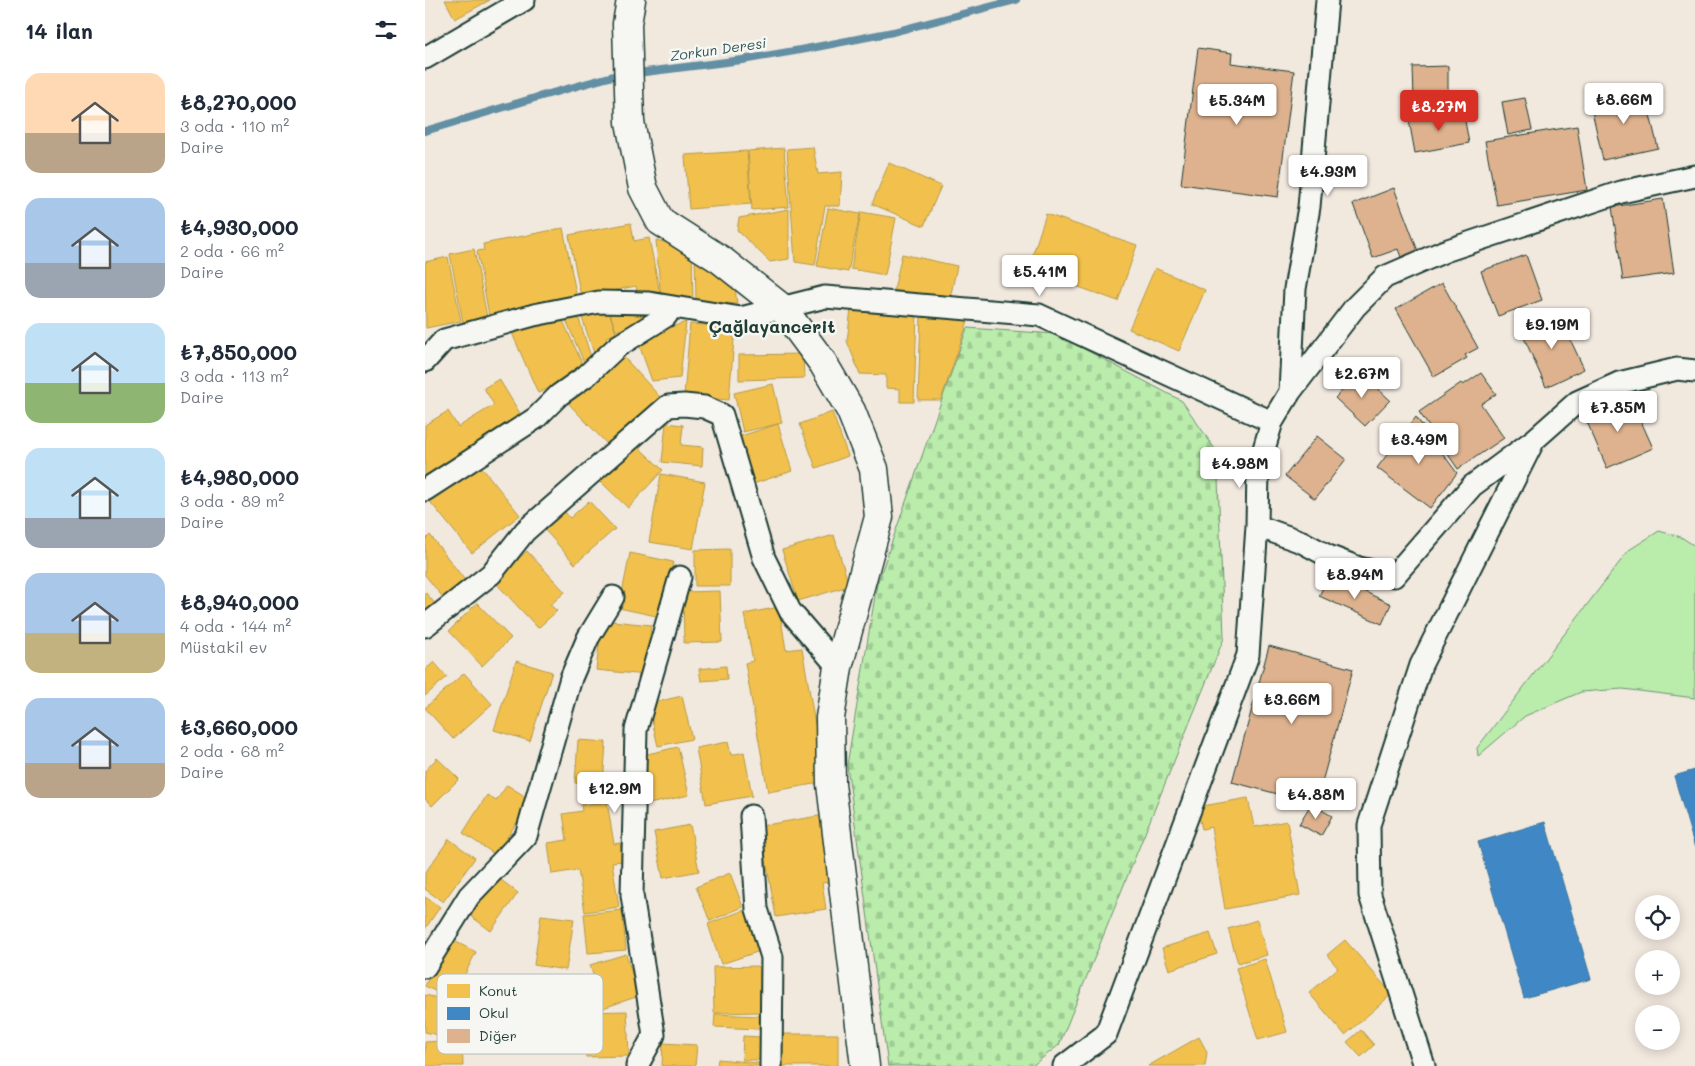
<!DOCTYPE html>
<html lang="tr">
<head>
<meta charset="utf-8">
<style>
  body { margin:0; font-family:Mali,sans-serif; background:#f2f2f3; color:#1f2937; height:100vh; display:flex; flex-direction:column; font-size:19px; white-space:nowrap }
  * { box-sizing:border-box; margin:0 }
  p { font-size:16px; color:#747a83 }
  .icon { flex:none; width:28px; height:28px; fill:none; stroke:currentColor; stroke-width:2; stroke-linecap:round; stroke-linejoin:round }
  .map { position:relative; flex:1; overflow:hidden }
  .details { display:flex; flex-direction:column; background:#fff; width:425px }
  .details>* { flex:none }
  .controls { position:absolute; left:1210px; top:895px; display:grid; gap:10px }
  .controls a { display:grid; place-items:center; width:45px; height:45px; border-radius:50%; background:#fff; box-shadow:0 2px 12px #0003; font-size:25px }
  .price { position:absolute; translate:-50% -42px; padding:0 11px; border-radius:5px; background:#fff; color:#222; font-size:16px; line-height:32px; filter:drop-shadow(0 1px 2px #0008) }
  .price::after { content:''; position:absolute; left:50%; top:30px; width:15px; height:11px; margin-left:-8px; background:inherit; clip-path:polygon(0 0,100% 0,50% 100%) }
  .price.active { background:#d93025; color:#fff }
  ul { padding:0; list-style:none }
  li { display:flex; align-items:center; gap:15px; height:125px; padding:0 25px }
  li span { display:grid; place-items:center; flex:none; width:140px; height:100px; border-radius:15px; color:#555 }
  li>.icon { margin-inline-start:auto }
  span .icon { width:60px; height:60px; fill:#fffc; stroke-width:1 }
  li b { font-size:21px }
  h2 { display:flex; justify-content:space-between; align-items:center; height:60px; padding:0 25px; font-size:21px }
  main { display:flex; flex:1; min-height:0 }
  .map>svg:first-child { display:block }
</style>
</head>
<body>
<main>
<section class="details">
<h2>14 ilan<svg class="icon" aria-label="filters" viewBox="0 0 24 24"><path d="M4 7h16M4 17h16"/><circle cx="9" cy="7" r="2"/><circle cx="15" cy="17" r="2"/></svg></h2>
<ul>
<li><span style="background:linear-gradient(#ffd9b3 60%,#b9a48a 0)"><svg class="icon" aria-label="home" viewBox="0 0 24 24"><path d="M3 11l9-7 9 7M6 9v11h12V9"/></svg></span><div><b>₺8,270,000</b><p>3 oda · 110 m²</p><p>Daire</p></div></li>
<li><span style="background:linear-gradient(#a9c7e8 65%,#9aa5b1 0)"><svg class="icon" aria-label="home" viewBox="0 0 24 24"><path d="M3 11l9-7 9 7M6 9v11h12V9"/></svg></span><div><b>₺4,930,000</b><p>2 oda · 66 m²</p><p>Daire</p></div></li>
<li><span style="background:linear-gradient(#bfe0f5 60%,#8fb573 0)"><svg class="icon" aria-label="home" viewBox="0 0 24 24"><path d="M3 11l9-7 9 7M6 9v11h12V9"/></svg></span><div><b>₺7,850,000</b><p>3 oda · 113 m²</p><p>Daire</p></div></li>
<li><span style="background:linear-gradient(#bfe0f5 70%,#9aa5b1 0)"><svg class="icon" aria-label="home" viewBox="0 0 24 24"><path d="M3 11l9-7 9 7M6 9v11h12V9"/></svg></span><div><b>₺4,980,000</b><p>3 oda · 89 m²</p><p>Daire</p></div></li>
<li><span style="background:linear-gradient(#a9c7e8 60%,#c2b280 0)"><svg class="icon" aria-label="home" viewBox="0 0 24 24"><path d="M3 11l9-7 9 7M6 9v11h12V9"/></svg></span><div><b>₺8,940,000</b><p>4 oda · 144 m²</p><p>Müstakil ev</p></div></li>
<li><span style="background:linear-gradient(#a9c7e8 65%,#b9a48a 0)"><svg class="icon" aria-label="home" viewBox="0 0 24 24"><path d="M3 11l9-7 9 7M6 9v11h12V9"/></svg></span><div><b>₺3,660,000</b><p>2 oda · 68 m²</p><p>Daire</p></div></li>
</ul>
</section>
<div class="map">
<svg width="1270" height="1066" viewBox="0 0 1270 1066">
  <defs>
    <pattern id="cemetery-stones" width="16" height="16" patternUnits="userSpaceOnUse" patternTransform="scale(1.25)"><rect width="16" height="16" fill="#baecab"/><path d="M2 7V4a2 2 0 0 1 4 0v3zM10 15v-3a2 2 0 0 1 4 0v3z" fill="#9fcb94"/></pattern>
  </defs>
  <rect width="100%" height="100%" fill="#f1e8de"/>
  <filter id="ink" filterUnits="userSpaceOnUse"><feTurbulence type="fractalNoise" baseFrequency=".02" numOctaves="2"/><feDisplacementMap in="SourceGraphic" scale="10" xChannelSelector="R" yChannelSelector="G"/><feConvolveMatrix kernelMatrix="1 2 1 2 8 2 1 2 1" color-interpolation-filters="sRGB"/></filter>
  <g filter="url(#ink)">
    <path fill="#baecab" stroke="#6c9470" d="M1234,531L1256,537L1270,546V698L1198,689L1156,692L1100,716L1053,756L1052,748L1204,550Z"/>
    <path fill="url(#cemetery-stones)" stroke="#6c9470" d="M542,328L631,334L757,401L792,452L799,638L634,1045L607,1066H463L422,765L452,584Z"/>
    <path fill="#f2c14e" stroke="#b39946" d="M20,0H65L30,19Z
      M388,147L393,174L417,172L415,206H400L390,265L370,262L362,149Z
      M359,148L364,207L327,210L323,151Z
      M322,151L326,204L264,209L260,155Z
      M464,163L516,186L499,226L447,204Z
      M403,208L435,214L423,272L392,266Z
      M364,209V259L345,262L312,230L314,218Z
      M436,212L471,218L460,275L426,269Z
      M621,214L712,245L693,301L603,269Z
      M206,223L209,241L224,238L235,294L213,298L211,286L156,297L144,235Z
      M138,228L152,298L64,315L52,251L59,250L58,244Z
      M231,240L267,249L268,302L236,300Z
      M49,249L62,317L38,322L25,254Z
      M477,254L532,266L524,303L469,290Z
      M270,255L309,279L312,304L271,301Z
      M23,257L36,321L1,328L0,262Z
      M730,268L780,290L754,351L704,329Z
      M181,303L191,333L181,337L185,348L169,353L155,312Z
      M216,304L222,321L191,331L184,310Z
      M426,309L492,312L489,402H475V389L461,388V375L435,374L422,341Z
      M134,312L161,372L113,393L87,333Z
      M496,315L544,318L516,400H493Z
      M153,316L166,357L160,365L141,320Z
      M261,322L255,378L227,381L212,339Z
      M265,324L310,327L304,400L259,396Z
      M195,353L235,397L184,446L143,403Z
      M378,354L379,378L314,380V355Z
      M74,379L99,420L0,475V425L23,411L33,427L69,405L59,388Z
      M348,384L357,423L318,432L309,393Z
      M407,412L423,456L391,468L375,424Z
      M241,423L258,425L256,445L278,447L277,466L237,462Z
      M353,424L367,471L328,484L313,437Z
      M209,443L238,470L203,508L174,480Z
      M50,459L95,515L47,553L2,498Z
      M236,474L280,482L268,549L224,542Z
      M164,501L190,529L150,564L119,529L139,511L145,518Z
      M5,535L42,583L20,600L0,575V540Z
      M409,535L424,586L373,601L357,550Z
      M305,549V586H270V550Z
      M102,551L140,592L125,605L132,611L113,628L69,581Z
      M205,553L248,562L236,617L194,608Z
      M295,591L297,642L259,643L258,592Z
      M0,592L12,606L0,616Z
      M52,603L86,638L57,666L24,631Z
      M354,607L361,650L377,648L400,782L343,792L320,663L328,661L319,614Z
      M177,620L226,625L221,675L171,670Z
      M91,661L127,672L105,741L69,730Z
      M9,662L22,677L0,696V670Z
      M301,666L302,679L276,681L274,669Z
      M39,673L67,704L28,739L0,708Z
      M257,696L267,739L233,746L223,704Z
      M153,740L181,742L178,785L150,783Z
      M303,742L306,755L319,752L327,796L281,804L271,748Z
      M253,747L264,795L224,804L214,756Z
      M12,758L34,779L7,806L0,799V771Z
      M82,785L106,800L71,855L38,833L62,795L71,801Z
      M823,798L829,827L862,821L875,895L800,909L786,827L777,829L772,807Z
      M182,802L189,844L195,843L198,861L187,862L194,907L160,912L153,870L127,874L123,843L142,840L138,814L157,811L156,805Z
      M399,815L410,881L397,883L401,909L351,917L335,826Z
      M265,825L274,871L238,878L229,832Z
      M24,839L50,858L18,902L0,889V873Z
      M67,873L93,893L66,931L39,911Z
      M305,873L318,907L285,921L271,887Z
      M0,897L15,907L0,929Z
      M322,909L335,951L296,964L283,924Z
      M197,910L201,950L163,953L159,914Z
      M116,915L149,919L141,970L109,965Z
      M832,920L842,955L813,963L803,929Z
      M785,933L792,954L744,970L737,948Z
      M23,938L51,952L27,1000L0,986Z
      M920,940L967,994L920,1035L884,993L913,968L902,955Z
      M201,954L214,996L178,1008L165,965Z
      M840,959L862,1032L833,1040L811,968Z
      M336,966L337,1012L289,1013L288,967Z
      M0,995L43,1005L35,1040L0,1032Z
      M202,1011L204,1056L161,1057L159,1012Z
      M290,1014L335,1016L334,1029L289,1027Z
      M936,1030L949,1045L936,1057L922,1042Z
      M356,1034H413V1066H356Z
      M318,1036L336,1037L335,1060H317Z
      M774,1037L782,1052L780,1066H723Z
      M37,1040L38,1066H0V1042Z
      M238,1043L272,1045L270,1066H237Z
      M293,1059L341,1064V1066H292Z"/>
    <path fill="#3f88c5" stroke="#35729a" d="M1270,770V848L1249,776Z
      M1120,822L1166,979L1099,998L1053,842Z"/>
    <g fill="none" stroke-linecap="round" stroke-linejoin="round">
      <path stroke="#628fa3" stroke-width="8" d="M0,131L113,97L188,76L317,60L381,49L468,32L591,0"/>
    </g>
    <path fill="#deb28e" stroke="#1f3d34" d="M773,48L807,53L806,63L869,71L853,197L756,184Z
      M1023,66V99H989L988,67Z
      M1219,90L1233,148L1178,160L1165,102Z
      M1100,98L1107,130L1083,135L1077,102Z
      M1038,110L1044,143L990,153L984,120Z
      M1152,126L1162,190L1072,205L1060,141Z
      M969,188L993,251L976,257L973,249L948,258L928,204Z
      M1238,199L1249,273L1198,280L1187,207Z
      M1101,255L1117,300L1073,316L1056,271Z
      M1017,283L1053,348L1040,355L1042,358L1009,377L971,309Z
      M1133,313L1159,369L1121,387L1096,331Z
      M935,372L965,400L940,426L910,398Z
      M1056,373L1071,394L1056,404L1079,438L1033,469L994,412L1036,383L1038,385Z
      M1206,399L1228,448L1182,468L1159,415Z
      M991,417L1032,473L1005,508L952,468Z
      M892,436L921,459L890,499L860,476Z
      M904,575L966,604L957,624L894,596Z
      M844,646L928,669L891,804L807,782Z
      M886,804L907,816L896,836L874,824Z"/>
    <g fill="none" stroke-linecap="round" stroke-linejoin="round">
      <g stroke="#1f3d34" stroke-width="25">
        <path id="street" d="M0,58L99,0
          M0,361L19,340L109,315L174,302L224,303L316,318L400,297L614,315L847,422
          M865,392L870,289L884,207L902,0
          M0,490L111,418L134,395L161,376L193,346L241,316L247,307
          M832,526L877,542L903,556L934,568L969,576L1047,486L1109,440L1152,402L1194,383L1252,369L1270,371
          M0,626L66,574L100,531L243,406L259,405L279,407L297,415L339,558L365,611L413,667
          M326,816L332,909L347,957L346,1066
          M0,967L44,896L101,836L146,678L163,638L188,597
          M212,1066L229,1035L207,895L211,730L255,577
          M639,1066L681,1034L823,655L832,526L833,469L847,422L865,392L930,307L960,277L1020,251L1196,192L1270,176
          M999,1066L945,895L944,825L996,665L1109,440"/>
      </g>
      <g stroke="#1f3d34" stroke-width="31">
        <path id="secondary" d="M206,0L202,24L205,122L218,188L235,221L296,260L358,309L398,363L426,411L449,469L454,517L413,667L405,718L406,784L440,1066"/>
      </g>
      <use href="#street" stroke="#f6f6f2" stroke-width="21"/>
      <use href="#secondary" stroke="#f6f6f2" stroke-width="28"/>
    </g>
  </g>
  <g text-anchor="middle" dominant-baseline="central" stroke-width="5" stroke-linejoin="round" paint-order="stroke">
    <g font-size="14" font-style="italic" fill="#355859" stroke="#f6f6f2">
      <text transform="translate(293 49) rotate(-8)">Zorkun Deresi</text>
    </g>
    <g font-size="18" font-weight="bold" fill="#1f3d34" stroke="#f6f6f2">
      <text x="347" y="326">Çağlayancerit</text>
    </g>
  </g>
  <rect x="12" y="974" width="166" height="80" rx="8" fill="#f6f6f2" stroke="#b6beb9" stroke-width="1"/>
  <rect x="22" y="984" width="23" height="14" fill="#f2c14e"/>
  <rect x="22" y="1007" width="23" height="13" fill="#3f88c5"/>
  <rect x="22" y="1029" width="23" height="14" fill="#deb28e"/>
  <g font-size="14" fill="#1f3d34">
    <text x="54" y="996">Konut</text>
    <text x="54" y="1018">Okul</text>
    <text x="54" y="1041">Diğer</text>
  </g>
</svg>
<div class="controls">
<a><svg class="icon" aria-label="locate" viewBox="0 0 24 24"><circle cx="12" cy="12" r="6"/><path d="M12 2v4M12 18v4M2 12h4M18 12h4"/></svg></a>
<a>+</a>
<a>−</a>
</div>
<b class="price" style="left:1199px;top:125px">₺8.66M</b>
<b class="price" style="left:812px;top:126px">₺5.34M</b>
<b class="price active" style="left:1014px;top:132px">₺8.27M</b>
<b class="price" style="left:903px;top:197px">₺4.93M</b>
<b class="price" style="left:615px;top:297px">₺5.41M</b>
<b class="price" style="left:1127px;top:350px">₺9.19M</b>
<b class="price" style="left:937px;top:399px">₺2.67M</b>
<b class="price" style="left:1193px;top:433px">₺7.85M</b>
<b class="price" style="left:994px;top:465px">₺3.49M</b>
<b class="price" style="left:815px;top:489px">₺4.98M</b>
<b class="price" style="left:930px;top:600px">₺8.94M</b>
<b class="price" style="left:867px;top:725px">₺3.66M</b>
<b class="price" style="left:190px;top:814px">₺12.9M</b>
<b class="price" style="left:891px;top:820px">₺4.88M</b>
</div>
</main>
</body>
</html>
